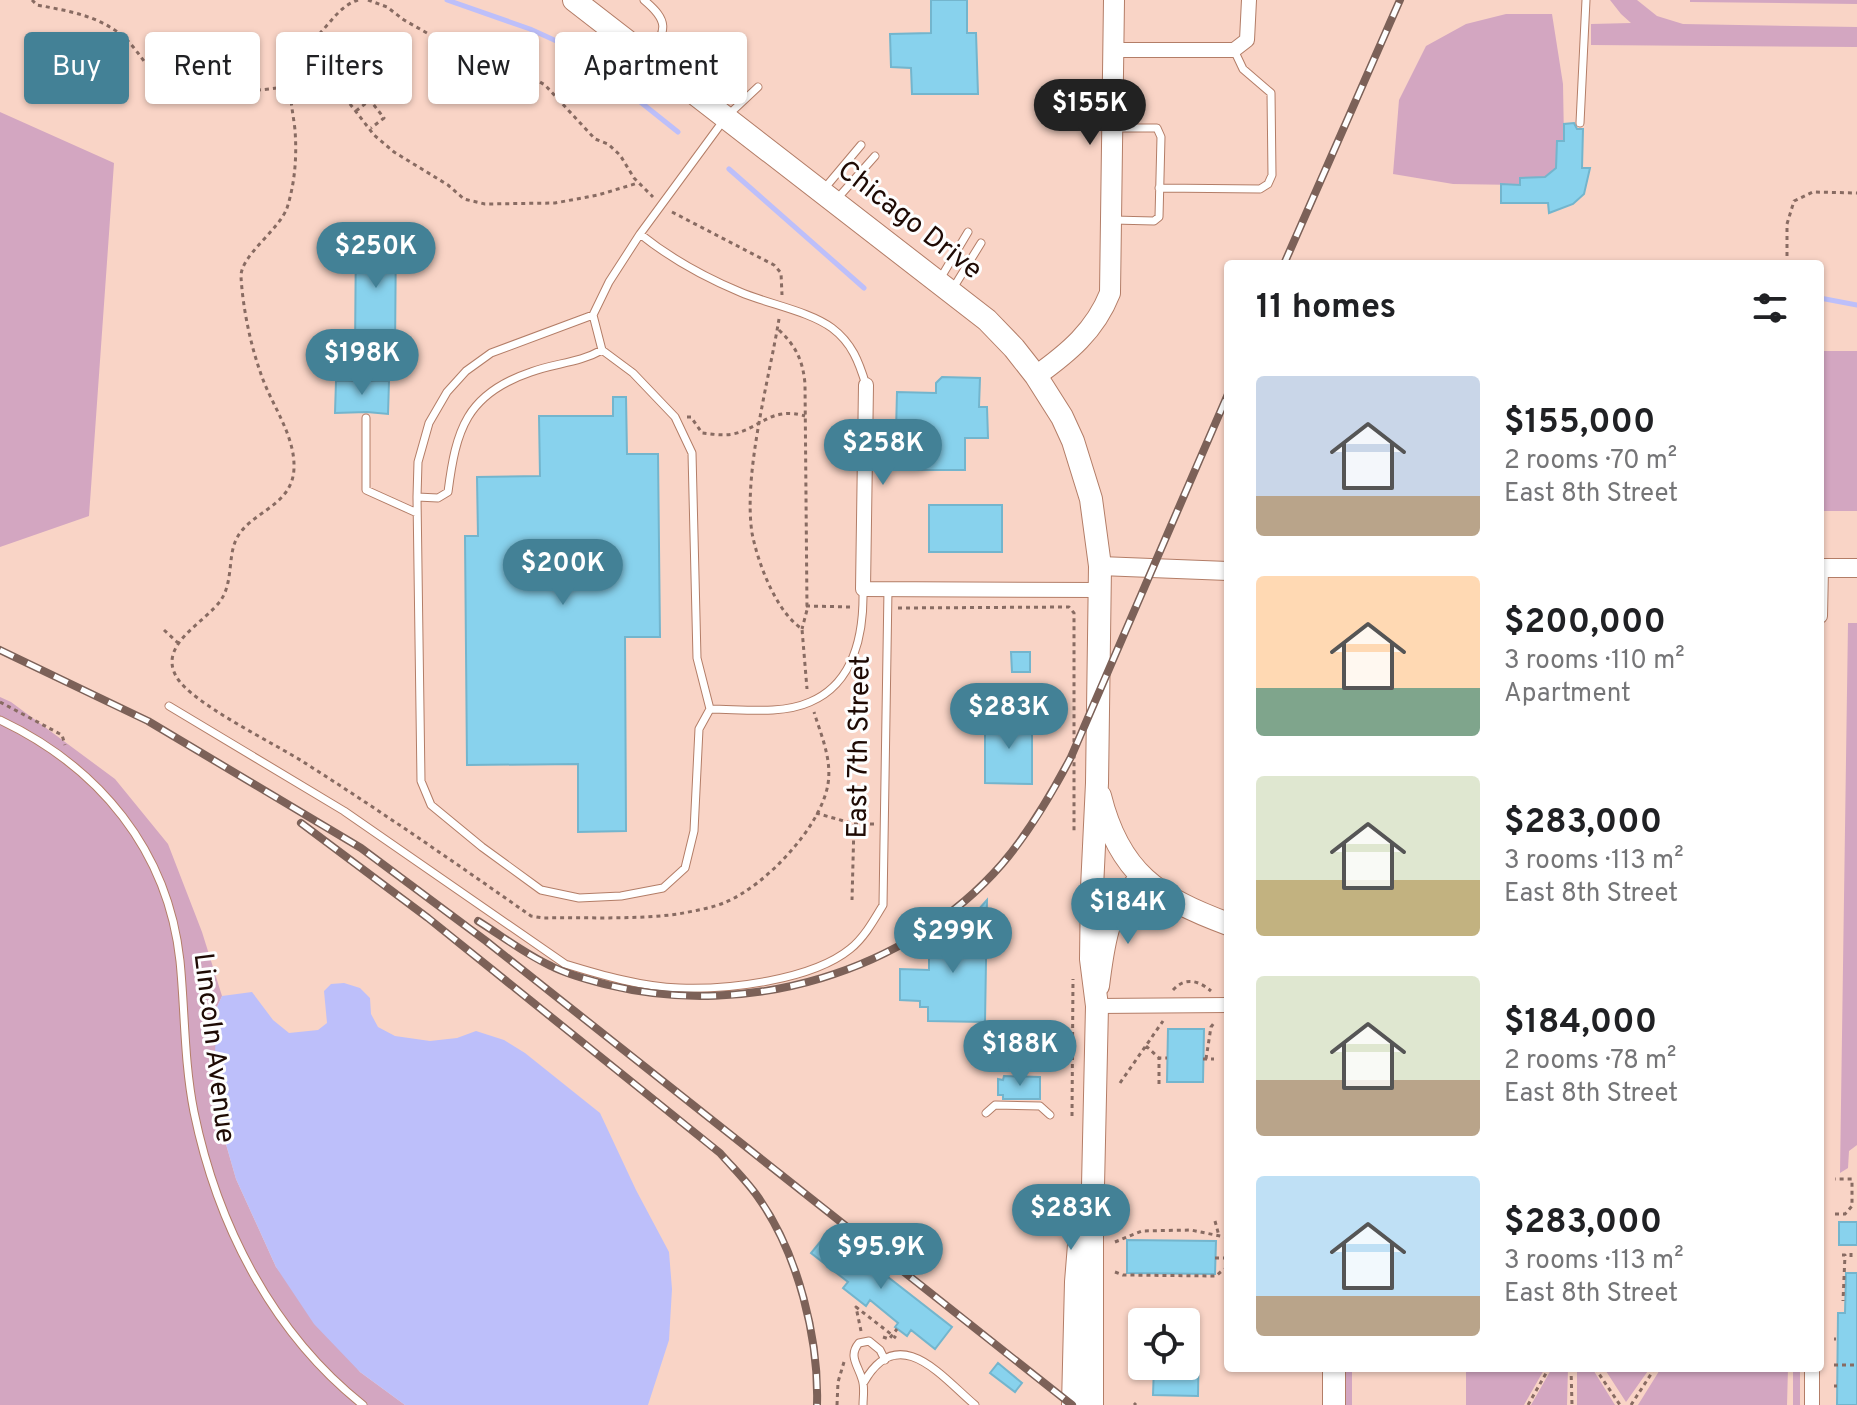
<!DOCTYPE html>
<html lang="en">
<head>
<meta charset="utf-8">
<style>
  body { margin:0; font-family:Overpass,sans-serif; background:#f6f6f6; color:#202124; height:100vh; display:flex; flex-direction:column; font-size:30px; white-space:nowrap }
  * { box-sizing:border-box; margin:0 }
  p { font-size:26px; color:#757577 }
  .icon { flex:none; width:44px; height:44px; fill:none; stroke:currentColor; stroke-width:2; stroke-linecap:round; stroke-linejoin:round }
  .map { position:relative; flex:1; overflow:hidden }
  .panel { position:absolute; left:1224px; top:260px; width:600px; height:1112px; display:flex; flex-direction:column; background:#fff; border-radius:8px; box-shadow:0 2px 6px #0004 }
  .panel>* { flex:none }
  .hud { position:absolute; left:24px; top:32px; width:760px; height:72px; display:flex; gap:16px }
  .buttons { position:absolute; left:1128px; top:1308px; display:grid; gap:16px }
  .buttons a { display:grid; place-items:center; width:72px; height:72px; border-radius:8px; background:#fff; box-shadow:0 2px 6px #0004; font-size:40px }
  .price { position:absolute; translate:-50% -68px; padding:0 18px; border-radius:28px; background:#438196; color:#fff; font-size:26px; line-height:52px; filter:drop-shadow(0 2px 4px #0008) }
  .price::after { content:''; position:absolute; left:50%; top:48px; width:24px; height:18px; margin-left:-12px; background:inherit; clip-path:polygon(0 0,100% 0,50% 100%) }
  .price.selected { background:#222; color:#fff }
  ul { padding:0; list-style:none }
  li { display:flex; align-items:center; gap:24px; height:200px; padding:0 32px }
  li span { display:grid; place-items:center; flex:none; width:224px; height:160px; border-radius:8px; color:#555 }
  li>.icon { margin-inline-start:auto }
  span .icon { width:96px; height:96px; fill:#fffc; stroke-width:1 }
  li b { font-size:34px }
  h2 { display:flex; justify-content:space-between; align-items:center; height:96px; padding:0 32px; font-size:34px }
  .chip { padding:0 28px; border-radius:8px; background:#fff; box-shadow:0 2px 6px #0004; font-size:28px; line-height:72px }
  .chip.selected { background:#438196; color:#fff }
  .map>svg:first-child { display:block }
</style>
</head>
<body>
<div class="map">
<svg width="1857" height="1405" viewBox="0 0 1857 1405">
  <rect width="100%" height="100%" fill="#f9d4c6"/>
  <path fill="#d3a6c1" d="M1610,0H1637L1657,16L1683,24L1857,27V47L1591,45V24L1631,23L1621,14Z
    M1690,0H1857V4L1690,2Z
    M1506,14H1552L1563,84L1564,141L1557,142L1556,168L1545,177L1520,178V185L1453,184L1393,174L1399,100L1426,46L1466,24Z
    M0,112L114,163L89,516L0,547Z
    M1820,351H1857V511H1820Z
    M1848,623H1857V1145L1849,1151L1848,1168L1840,1173Z
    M0,697L11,702L115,779L168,844L202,932L222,996L217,1007V1113L236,1179L276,1267L360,1372L405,1405H0Z
    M1345,1368H1352V1405H1342L1343,1372Z
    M1466,1368H1545L1524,1405H1466Z
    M1552,1368H1568L1567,1405H1531Z
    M1577,1368H1592L1615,1405H1577Z
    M1604,1368H1650L1626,1402Z
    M1661,1368H1788L1787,1405H1638Z
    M1793,1368H1800V1405H1793Z"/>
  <path fill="#bdbffa" d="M344,983L360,988L370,998L371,1014L378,1027L395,1036L430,1041L457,1038L476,1031L504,1040L525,1053L600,1113L636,1190L669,1252L672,1289L669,1340L648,1405H405L360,1372L314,1324L276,1267L236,1179L217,1113L215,1053L217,1007L222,996L252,992L273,1020L289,1033L318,1030L327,1023L324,991L331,984Z"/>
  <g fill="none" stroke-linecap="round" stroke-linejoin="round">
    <path stroke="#bdbffa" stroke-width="5" d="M447,0L530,29L574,49L678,132
      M729,169L864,288
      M1820,298L1857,305"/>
  </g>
  <path fill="#88d2ed" stroke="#73b5cd" stroke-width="2" d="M931,0H967V33H976L978,94H912L911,68L891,67L890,34L931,33Z
    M1574,123L1577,129H1583L1582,168H1590L1584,194L1573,204L1549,213L1548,203H1501V184L1520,185V178L1545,177L1556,168L1557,141H1564V124Z
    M356,229H396L395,352H355Z
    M942,377L980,378L979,407H987L988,438H965V470H895L897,392L936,393V383Z
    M336,381H389L388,414L367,412L335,413Z
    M613,397H626L627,454H658L660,637H625L626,831L578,832V764L467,765L465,536H478L477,477L540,476L539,416H613Z
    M929,505H1002V552H929Z
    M1011,652H1030V672H1012Z
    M985,718H1032V784L985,783Z
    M987,900L985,1022L928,1021V1007H920V1001L900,1000V969L929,970V947L961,929Z
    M1168,1029H1204L1203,1082H1167Z
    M1004,1076L1040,1077V1099H1003V1095H998V1079L1003,1080Z
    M1839,1222H1857V1245H1839Z
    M829,1231L952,1327L935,1349L911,1330L907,1336L895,1327L898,1323L870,1300L866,1306L843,1288L848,1282L811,1253Z
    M1127,1240L1216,1241L1215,1274L1127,1273Z
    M1846,1273H1857V1405H1837L1838,1313H1845Z
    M1186,1333H1199L1198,1396L1153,1395L1154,1366H1186Z
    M998,1363L1022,1383L1015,1392L990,1373Z"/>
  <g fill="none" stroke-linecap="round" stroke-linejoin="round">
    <g stroke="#b37d67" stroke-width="9">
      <path id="service" d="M644,0C669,21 667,29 650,56
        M1580,123L1586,0
        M1159,188L1260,189L1268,184L1272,175L1271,93L1243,69L1234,50
        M824,189L861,145
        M836,200L875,156
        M1113,220L1154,221L1159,217L1161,137L1157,128H1115
        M640,234C670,258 704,277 740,292C768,304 809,311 832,328C852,343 859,362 866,385
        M940,279L968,232
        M952,290L981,243
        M602,350L593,315L609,282L640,234L726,117L758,87
        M366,418V490L417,513
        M417,497L438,498L448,492C456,430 466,394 531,372C555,363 579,363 602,350L633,373L675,417L692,453L697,658L710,709L699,729L694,831L685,868L663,888L621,896L579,898L541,890L482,847L431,805L421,781L417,497L418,462L429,423L447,392L466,371L491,353L593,315
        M169,706L344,811L565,964C601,975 642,987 679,988C728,990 812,980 850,949C864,938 874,920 883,905L888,589
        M710,709C741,709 781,715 810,702C855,683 864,632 863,589
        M0,720C99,767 168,850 180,961C185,1011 184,1062 194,1112C217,1224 272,1333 363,1405
        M986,1113L995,1105L1040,1106L1050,1115
        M864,1382C899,1321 942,1377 975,1405
        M863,1405C863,1397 865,1387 862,1379C858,1365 848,1356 859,1343L869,1341L880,1350L885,1360"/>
    </g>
    <g stroke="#b37d67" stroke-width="16">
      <path id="minor" d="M1114,50H1234L1247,40L1249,0
        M866,385L863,589L1100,590
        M1820,616L1821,568
        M1097,1006L1228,1005
        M1812,1405V1368"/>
    </g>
    <g stroke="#b37d67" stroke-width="20">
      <path id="tertiary" d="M1100,566L1228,571
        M1820,568H1857"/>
    </g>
    <g stroke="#b37d67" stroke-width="22">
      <path id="secondary" d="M1036,376C1068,353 1095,331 1110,293L1114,0
        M1099,986C1105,940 1107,913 1140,877
        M1093,1405V1193"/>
    </g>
    <g stroke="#b37d67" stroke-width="24">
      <path id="primary" d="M574,0L987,320L1014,348L1036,376L1062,417L1073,441L1091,499L1100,566L1097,783L1092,888L1091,959L1097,1006L1093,1186L1081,1220L1076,1282L1073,1405
        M1100,796C1119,873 1158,898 1228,924
        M1334,1405V1368"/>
    </g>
    <path stroke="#886b62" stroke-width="3" stroke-dasharray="4 4" stroke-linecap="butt" d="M32,0L37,5C69,11 102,16 127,40C141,54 151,76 169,85C195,99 262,90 292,86
      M358,0C342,5 333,19 322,31C311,44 297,58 293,76C288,95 293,111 295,130C297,156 295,183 287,208C279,230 240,256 241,277C243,310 251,347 262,377C273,407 295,436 294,468C293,505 253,511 238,536C227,554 234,580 221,600C206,622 158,644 176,676C190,703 276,744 305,763C382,812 457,864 531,916L543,918C587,917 634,920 678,914C694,911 712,908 726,902C766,885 821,827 828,784C832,759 821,735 814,712
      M368,0L387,7L404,20L441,41L505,62L545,85L595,139L608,144L620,155L634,178L653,197
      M294,81L322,83L340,91L374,135L394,152L448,185L464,199L485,204L555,203L598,195L638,183
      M356,111L370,100L384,118L371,128
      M672,212L774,265L781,273L782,295
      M1787,264V224L1794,201L1813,192L1857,193
      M779,319C769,380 743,473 752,533C756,553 763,573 772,591C780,606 788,619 802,629L807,689
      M779,330C796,346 803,361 805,384L807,610L802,629
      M687,417H691L702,433C712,434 723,436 733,434C761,428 771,406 805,416
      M806,606L851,607
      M898,608L1069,607L1074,613V831
      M164,630L178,643
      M0,702L62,735L65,745
      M816,813L854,824L852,900
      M854,824H874
      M1173,990C1185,977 1198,980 1211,991
      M1146,1046L1159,1058H1167
      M1203,1059H1214
      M1206,1059L1211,1027L1214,1023
      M1120,1083L1163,1021
      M1159,1084V1058
      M1072,1116L1073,979
      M1835,1214H1845L1852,1206V1179H1835
      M1215,1221L1219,1236
      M1115,1242L1142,1231L1191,1230L1225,1237
      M1842,1255H1845L1843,1301
      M1851,1257V1251
      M1215,1258H1224
      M1115,1272L1123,1275L1216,1276L1224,1269
      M861,1331L856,1307L896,1338
      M883,1337L889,1339L897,1329
      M1834,1339H1836
      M1834,1365H1857
      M1571,1368L1572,1405
      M1595,1368L1620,1405
      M1834,1386H1837
      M837,1405L838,1382L844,1362
      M1134,1405L1136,1403
      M1528,1405L1549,1368
      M1631,1405L1655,1368"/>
    <use href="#service" stroke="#fff" stroke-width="7"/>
    <use href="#minor" stroke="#fff" stroke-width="14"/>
    <use href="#tertiary" stroke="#fff" stroke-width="18"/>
    <use href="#secondary" stroke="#fff" stroke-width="20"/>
    <use href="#primary" stroke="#fff" stroke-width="22"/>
    <g stroke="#7c6158" stroke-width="8">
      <path id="rail" d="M1284,264L1400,0
        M0,650L148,721L361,848L486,941L1072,1405
        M301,823L428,918L720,1153C733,1168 749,1183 760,1200C798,1255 819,1338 817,1405
        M478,921C502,936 525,954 551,966C568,975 589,980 608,985C747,1019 907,973 1002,864C1030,831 1051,795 1071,757L1228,394"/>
    </g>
    <use href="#rail" stroke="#fefefe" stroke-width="5" stroke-dasharray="15" stroke-linecap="butt"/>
  </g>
  <g text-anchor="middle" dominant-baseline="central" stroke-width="6" stroke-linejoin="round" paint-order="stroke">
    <g font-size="28" fill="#1e0a04" stroke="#fefefe">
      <text transform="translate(909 221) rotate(38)">Chicago Drive</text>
      <text transform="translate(860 747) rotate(-89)">East 7th Street</text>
      <text transform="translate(213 1048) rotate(83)">Lincoln Avenue</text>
    </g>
  </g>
</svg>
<div class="buttons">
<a><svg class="icon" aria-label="locate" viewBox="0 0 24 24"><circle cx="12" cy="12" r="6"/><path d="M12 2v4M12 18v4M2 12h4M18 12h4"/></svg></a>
</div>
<b class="price selected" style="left:1090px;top:147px">$155K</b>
<b class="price" style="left:376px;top:290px">$250K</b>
<b class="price" style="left:362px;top:397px">$198K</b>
<b class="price" style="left:883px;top:487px">$258K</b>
<b class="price" style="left:563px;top:607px">$200K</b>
<b class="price" style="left:1009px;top:751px">$283K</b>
<b class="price" style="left:1128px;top:946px">$184K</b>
<b class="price" style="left:953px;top:975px">$299K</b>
<b class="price" style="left:1020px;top:1088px">$188K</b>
<b class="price" style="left:1071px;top:1252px">$283K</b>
<b class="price" style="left:881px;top:1291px">$95.9K</b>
<div class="hud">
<a class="chip selected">Buy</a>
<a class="chip">Rent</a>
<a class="chip">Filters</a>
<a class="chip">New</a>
<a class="chip">Apartment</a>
</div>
<section class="panel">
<h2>11 homes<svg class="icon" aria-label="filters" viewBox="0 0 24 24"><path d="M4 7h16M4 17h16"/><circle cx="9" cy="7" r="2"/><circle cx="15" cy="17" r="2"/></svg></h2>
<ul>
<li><span style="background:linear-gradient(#c9d6e8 75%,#b9a48a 0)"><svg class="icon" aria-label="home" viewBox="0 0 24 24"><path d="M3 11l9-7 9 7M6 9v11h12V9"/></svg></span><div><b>$155,000</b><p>2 rooms · 70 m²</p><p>East 8th Street</p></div></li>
<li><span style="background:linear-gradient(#ffd9b3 70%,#7fa58c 0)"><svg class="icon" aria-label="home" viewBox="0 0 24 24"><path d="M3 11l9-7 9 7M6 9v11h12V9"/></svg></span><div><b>$200,000</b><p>3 rooms · 110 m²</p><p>Apartment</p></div></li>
<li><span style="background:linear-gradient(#dfe7d0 65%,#c2b280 0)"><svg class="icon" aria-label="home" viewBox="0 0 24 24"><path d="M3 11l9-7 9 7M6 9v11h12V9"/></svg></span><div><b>$283,000</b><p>3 rooms · 113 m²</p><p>East 8th Street</p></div></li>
<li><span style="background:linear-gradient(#dfe7d0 65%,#b9a48a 0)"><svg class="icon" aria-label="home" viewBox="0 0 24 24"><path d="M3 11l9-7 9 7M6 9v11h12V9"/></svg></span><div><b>$184,000</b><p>2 rooms · 78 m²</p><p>East 8th Street</p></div></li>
<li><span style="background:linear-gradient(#bfe0f5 75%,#b9a48a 0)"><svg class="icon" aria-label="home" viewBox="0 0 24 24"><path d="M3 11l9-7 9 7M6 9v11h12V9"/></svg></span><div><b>$283,000</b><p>3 rooms · 113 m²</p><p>East 8th Street</p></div></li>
</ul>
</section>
</div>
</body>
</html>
